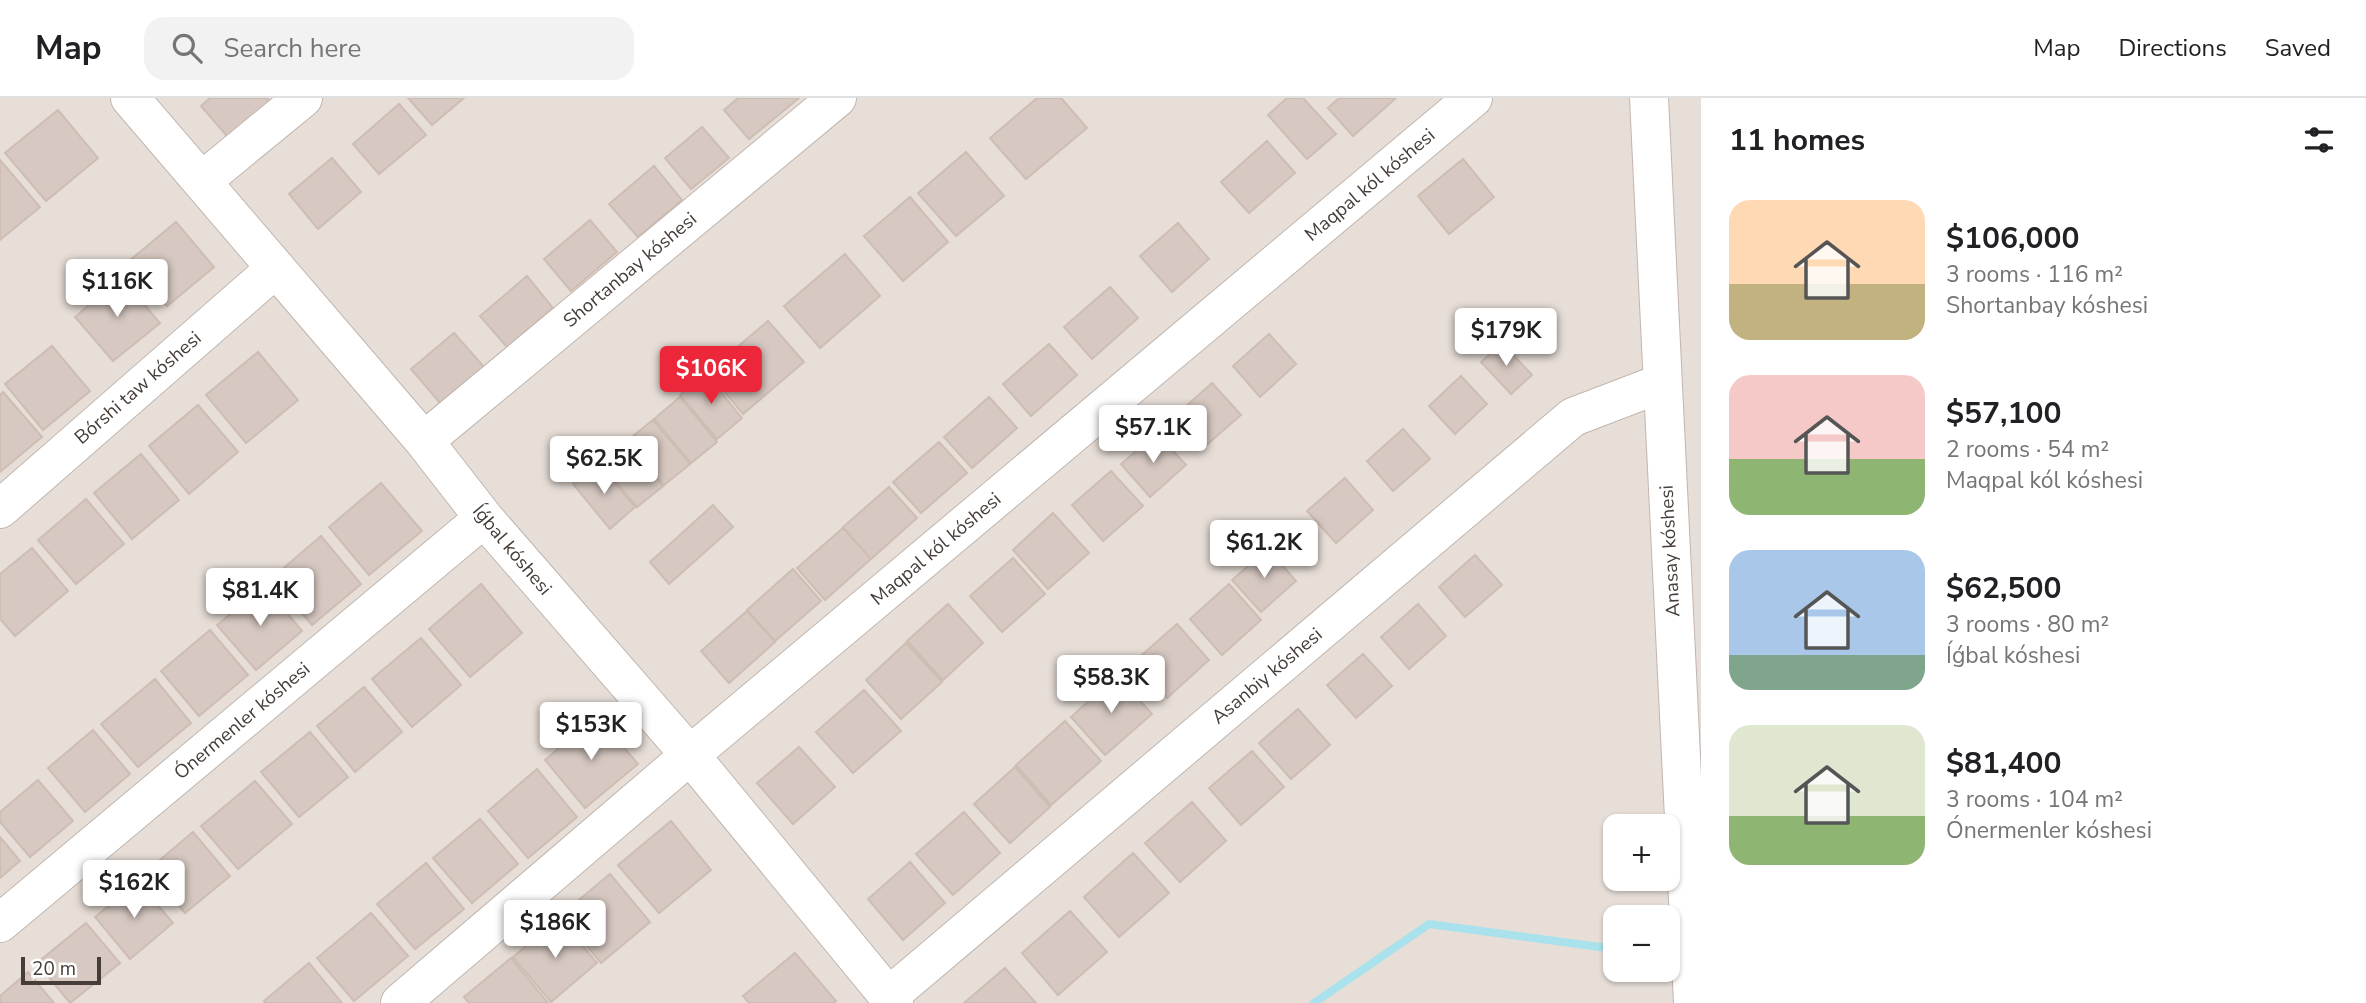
<!DOCTYPE html>
<html lang="en">
<head>
<meta charset="utf-8">
<style>
  body { margin:0; font-family:"Nunito Sans",sans-serif; background:#f2f2f2; color:#202124; height:100vh; display:flex; flex-direction:column; font-size:26px; white-space:nowrap }
  * { box-sizing:border-box; margin:0 }
  p { font-size:23px; color:#757577 }
  .icon { flex:none; width:38px; height:38px; fill:none; stroke:currentColor; stroke-width:2; stroke-linecap:round; stroke-linejoin:round }
  .map { position:relative; flex:1; overflow:hidden }
  .sheet { display:flex; flex-direction:column; background:#fff; width:665px }
  .sheet>* { flex:none }
  .fabs { position:absolute; left:1603px; top:716px; display:grid; gap:14px }
  .fabs a { display:grid; place-items:center; width:77px; height:77px; border-radius:14px; background:#fff; box-shadow:0 2px 5px #0004; font-size:35px }
  .scale { position:absolute; left:21px; bottom:18px; width:80px; box-sizing:border-box; padding-left:7px; border:4px solid #463d38; border-top:0; font-size:19px; line-height:24px; white-space:nowrap; color:#463d38; -webkit-text-stroke:5px #fff; paint-order:stroke }
  .price { position:absolute; translate:-50% -60px; padding:0 16px; border-radius:7px; background:#fff; color:#222; font-size:23px; line-height:46px; filter:drop-shadow(0 2px 4px #0008) }
  .price::after { content:''; position:absolute; left:50%; top:42px; width:21px; height:16px; margin-left:-10px; background:inherit; clip-path:polygon(0 0,100% 0,50% 100%) }
  .price.active { background:#ec273a; color:#fff }
  ul { padding:0; list-style:none }
  li { display:flex; align-items:center; gap:21px; height:175px; padding:0 28px }
  li span { display:grid; place-items:center; flex:none; width:196px; height:140px; border-radius:21px; color:#555 }
  li>.icon { margin-inline-start:auto }
  span .icon { width:84px; height:84px; fill:#fffc; stroke-width:1 }
  li b { font-size:30px }
  h2 { display:flex; justify-content:space-between; align-items:center; height:84px; padding:0 28px; font-size:30px }
  header { display:flex; align-items:center; gap:42px; box-sizing:border-box; height:98px; padding:0 35px; background:#fff; border-bottom:2px solid #e0e0e0 }
  header strong { font-size:33px }
  nav { display:flex; gap:38px; margin-inline-start:auto; font-size:24px }
  .search { width:490px; height:63px; background:#f2f2f2; display:flex; align-items:center; gap:18px; box-sizing:border-box; padding:0 24px; border-radius:21px; color:#757577; font-size:26px }
  main { display:flex; flex:1; min-height:0 }
  .map>svg:first-child { display:block }
</style>
</head>
<body>
<header>
<strong>Map</strong>
<div class="search"><svg class="icon" aria-label="search" viewBox="0 0 24 24"><circle cx="10" cy="10" r="6"/><path d="M15 15l6 6"/></svg>Search here</div>
<nav><a>Map</a><a>Directions</a><a>Saved</a></nav>
</header>
<main>
<div class="map">
<svg width="1701" height="905" viewBox="0 0 1701 905">
  <rect width="100%" height="100%" fill="#f3ede9"/>
  <path fill="#e7ded7" fill-rule="evenodd" d="M0,0H1701V905H0ZM1615,728H1668V780H1615ZM1615,819H1668V872H1615Z"/>
  <g fill="none" stroke-linecap="round" stroke-linejoin="round">
    <path stroke="#a9e1ec" stroke-width="8" d="M1314,905L1429,826L1615,851"/>
  </g>
  <path fill="#d7c9c2" stroke="#cebdb2" stroke-width="2" d="M210,0H267L275,9L233,45L201,8Z
    M408,0H464L432,27Z
    M738,0H799L749,41L724,12Z
    M1037,0H1061L1087,30L1026,81L990,40Z
    M1287,0H1303L1336,36L1307,61L1268,17Z
    M1339,0H1396L1353,38L1328,10Z
    M399,6L426,37L379,76L353,46Z
    M58,12L98,60L46,103L5,55Z
    M702,29L729,60L691,91L665,60Z
    M1267,43L1295,75L1249,115L1221,84Z
    M966,54L1004,98L956,138L918,95Z
    M332,60L361,94L318,131L289,96Z
    M1463,61L1494,99L1449,136L1418,98Z
    M0,62L40,109L0,142Z
    M654,68L682,102L638,139L609,106Z
    M910,99L948,144L903,183L864,138Z
    M590,122L617,154L571,193L544,161Z
    M176,124L214,169L167,208L129,163Z
    M1178,125L1209,161L1172,194L1140,158Z
    M845,156L880,198L820,250L784,208Z
    M527,178L553,210L507,249L480,218Z
    M121,179L160,225L113,263L75,219Z
    M1110,189L1138,220L1092,261L1064,229Z
    M768,223L804,264L743,316L708,274Z
    M454,235L484,269L441,306L411,271Z
    M1269,236L1296,266L1260,299L1233,268Z
    M1502,245L1532,277L1511,296L1481,264Z
    M1049,246L1077,277L1031,318L1003,286Z
    M52,248L90,293L43,332L5,286Z
    M258,254L298,302L246,345L206,297Z
    M706,276L742,320L717,341L680,297Z
    M1461,278L1487,306L1455,336L1429,308Z
    M1212,285L1241,317L1203,350L1175,318Z
    M3,294L42,339L0,374V297Z
    M680,299L717,344L691,365L654,321Z
    M989,299L1017,330L972,370L944,339Z
    M198,307L238,354L189,396L149,348Z
    M653,322L690,366L664,387L627,343Z
    M1403,331L1430,361L1393,393L1367,363Z
    M1157,335L1186,367L1150,399L1121,366Z
    M626,344L663,388L637,409L600,365Z
    M939,344L967,375L921,415L893,384Z
    M141,356L179,402L132,441L94,395Z
    M598,365L635,409L610,431L573,386Z
    M1111,373L1143,408L1103,443L1072,407Z
    M1345,380L1373,412L1336,445L1307,413Z
    M381,385L422,433L369,477L329,429Z
    M889,389L917,420L871,461L843,429Z
    M86,401L124,446L76,486L38,442Z
    M713,407L733,429L669,486L650,464Z
    M1053,415L1089,455L1048,491L1013,452Z
    M843,430L871,461L825,502L797,470Z
    M321,438L361,486L312,527L272,480Z
    M32,450L68,493L15,538L0,521V476Z
    M1268,451L1296,483L1261,514L1232,482Z
    M1475,457L1502,487L1465,519L1439,489Z
    M1013,460L1045,496L1002,534L970,498Z
    M793,471L821,503L775,543L747,512Z
    M481,486L522,535L470,579L429,531Z
    M1229,486L1261,522L1222,557L1190,521Z
    M264,488L302,533L256,572L217,527Z
    M948,506L983,545L943,582L907,543Z
    M1418,506L1446,538L1409,571L1381,539Z
    M747,513L775,544L729,585L701,553Z
    M1177,526L1209,562L1167,600L1135,563Z
    M210,532L248,577L199,618L161,573Z
    M421,540L461,587L412,629L372,581Z
    M906,545L942,584L901,621L866,582Z
    M1363,556L1392,588L1356,620L1327,587Z
    M1117,577L1152,616L1105,657L1071,619Z
    M155,581L191,625L138,669L101,626Z
    M364,589L402,634L355,674L317,628Z
    M864,592L901,633L853,675L816,634Z
    M1298,611L1330,647L1291,681L1259,645Z
    M597,618L638,666L585,710L545,662Z
    M1065,623L1101,663L1051,707L1016,667Z
    M93,632L130,676L85,714L48,670Z
    M310,634L348,679L299,719L261,674Z
    M799,649L835,689L793,726L757,685Z
    M1252,653L1284,689L1241,727L1209,690Z
    M1015,669L1050,709L1010,745L974,706Z
    M537,671L577,719L528,760L488,713Z
    M38,682L73,723L30,759L0,724V714Z
    M255,683L292,726L238,771L201,728Z
    M1192,704L1226,743L1180,784L1145,745Z
    M964,714L1000,755L953,797L916,756Z
    M480,721L518,766L472,805L433,760Z
    M671,723L711,772L659,815L618,767Z
    M193,734L230,778L185,815L148,772Z
    M0,739L20,763L0,780Z
    M1133,755L1169,795L1119,839L1084,799Z
    M910,764L945,805L903,842L868,801Z
    M426,765L464,811L415,851L377,806Z
    M610,776L650,824L601,865L561,817Z
    M138,784L173,825L130,861L95,819Z
    M1070,813L1107,854L1058,897L1022,855Z
    M371,815L408,858L354,903L317,860Z
    M559,820L597,865L551,904L513,859Z
    M86,825L120,865L70,905L37,865Z
    M795,855L836,903L833,905H749L743,898Z
    M511,860L548,905H469L464,899Z
    M309,865L342,905H266L264,903Z
    M1005,870L1036,905H964Z
    M28,874L54,905H0V898Z"/>
  <g fill="none" stroke-linecap="round" stroke-linejoin="round">
    <g stroke="#c1b6af" stroke-width="40">
      <path id="minor" d="M130,0L424,343L484,420L690,657L894,905
        M1649,0L1693,905
        M202,83L303,0
        M424,343L837,0
        M0,411L276,170
        M0,825L484,420
        M888,899L1573,319L1662,285
        M400,905L690,657L1473,0"/>
    </g>
    <use href="#minor" stroke="#fff" stroke-width="38"/>
  </g>
  <g text-anchor="middle" dominant-baseline="central" stroke-width="6" stroke-linejoin="round" paint-order="stroke">
    <g font-size="19" fill="#463d38" stroke="#fff">
      <text transform="translate(1370 87) rotate(-40)">Maqpal kól kóshesi</text>
      <text transform="translate(630 172) rotate(-40)">Shortanbay kóshesi</text>
      <text transform="translate(138 290) rotate(-41)">Bórshi taw kóshesi</text>
      <text transform="translate(936 451) rotate(-40)">Maqpal kól kóshesi</text>
      <text transform="translate(512 452) rotate(50)">Íǵbal kóshesi</text>
      <text transform="translate(1670 453) rotate(-93)">Anasay kóshesi</text>
      <text transform="translate(1267 578) rotate(-40)">Asanbiy kóshesi</text>
      <text transform="translate(242 623) rotate(-40)">Ónermenler kóshesi</text>
    </g>
  </g>
</svg>
<div class="fabs">
<a>+</a>
<a>−</a>
</div>
<div class="scale">20 m</div>
<b class="price" style="left:117px;top:221px">$116K</b>
<b class="price" style="left:1506px;top:270px">$179K</b>
<b class="price active" style="left:711px;top:308px">$106K</b>
<b class="price" style="left:1153px;top:367px">$57.1K</b>
<b class="price" style="left:604px;top:398px">$62.5K</b>
<b class="price" style="left:1264px;top:482px">$61.2K</b>
<b class="price" style="left:260px;top:530px">$81.4K</b>
<b class="price" style="left:1111px;top:617px">$58.3K</b>
<b class="price" style="left:591px;top:664px">$153K</b>
<b class="price" style="left:134px;top:822px">$162K</b>
<b class="price" style="left:555px;top:862px">$186K</b>
</div>
<section class="sheet">
<h2>11 homes<svg class="icon" aria-label="filters" viewBox="0 0 24 24"><path d="M4 7h16M4 17h16"/><circle cx="9" cy="7" r="2"/><circle cx="15" cy="17" r="2"/></svg></h2>
<ul>
<li><span style="background:linear-gradient(#ffd9b3 60%,#c2b280 0)"><svg class="icon" aria-label="home" viewBox="0 0 24 24"><path d="M3 11l9-7 9 7M6 9v11h12V9"/></svg></span><div><b>$106,000</b><p>3 rooms · 116 m²</p><p>Shortanbay kóshesi</p></div></li>
<li><span style="background:linear-gradient(#f6c9c9 60%,#8fb573 0)"><svg class="icon" aria-label="home" viewBox="0 0 24 24"><path d="M3 11l9-7 9 7M6 9v11h12V9"/></svg></span><div><b>$57,100</b><p>2 rooms · 54 m²</p><p>Maqpal kól kóshesi</p></div></li>
<li><span style="background:linear-gradient(#a9c7e8 75%,#7fa58c 0)"><svg class="icon" aria-label="home" viewBox="0 0 24 24"><path d="M3 11l9-7 9 7M6 9v11h12V9"/></svg></span><div><b>$62,500</b><p>3 rooms · 80 m²</p><p>Íǵbal kóshesi</p></div></li>
<li><span style="background:linear-gradient(#dfe7d0 65%,#8fb573 0)"><svg class="icon" aria-label="home" viewBox="0 0 24 24"><path d="M3 11l9-7 9 7M6 9v11h12V9"/></svg></span><div><b>$81,400</b><p>3 rooms · 104 m²</p><p>Ónermenler kóshesi</p></div></li>
</ul>
</section>
</main>
</body>
</html>
